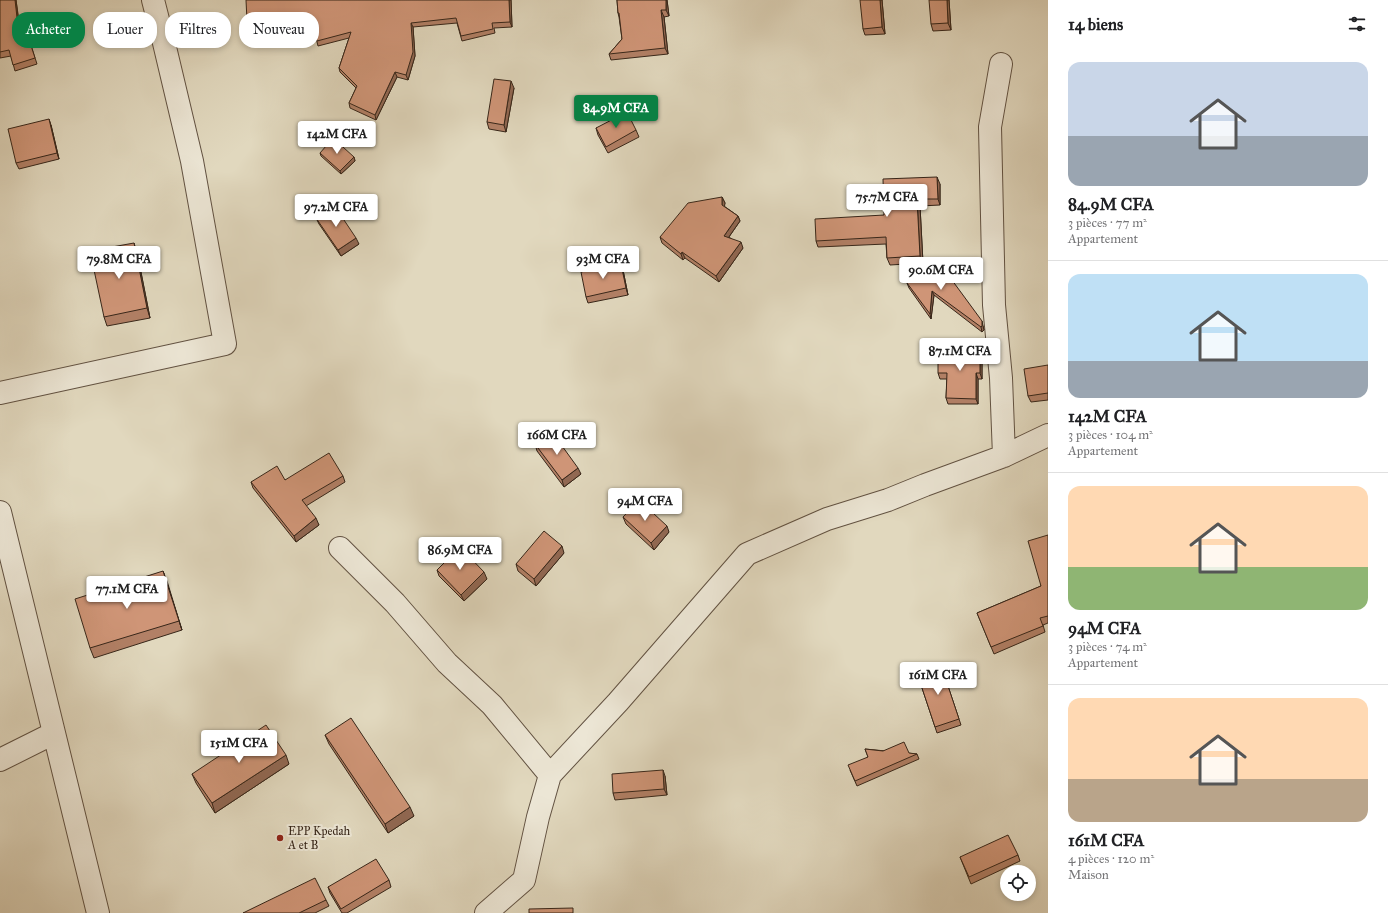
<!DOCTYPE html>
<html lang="fr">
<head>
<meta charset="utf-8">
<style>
  body { margin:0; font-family:"IM FELL Great Primer",serif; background:#f2f2f2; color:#202124; height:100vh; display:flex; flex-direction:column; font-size:15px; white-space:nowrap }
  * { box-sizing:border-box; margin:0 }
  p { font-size:13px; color:#757577 }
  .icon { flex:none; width:22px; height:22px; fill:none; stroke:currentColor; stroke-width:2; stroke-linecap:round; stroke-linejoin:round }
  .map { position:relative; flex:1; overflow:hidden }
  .details { display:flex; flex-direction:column; background:#fff; width:340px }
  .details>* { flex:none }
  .top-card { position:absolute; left:12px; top:12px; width:380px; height:36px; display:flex; gap:8px }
  .fabs { position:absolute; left:1000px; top:865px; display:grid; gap:8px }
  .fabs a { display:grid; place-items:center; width:36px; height:36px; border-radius:50%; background:#fff; box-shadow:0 2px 6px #0003; font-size:20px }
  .price { position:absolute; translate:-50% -34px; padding:0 9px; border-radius:4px; background:#fff; color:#222; font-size:13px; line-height:26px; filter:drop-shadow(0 1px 2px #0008) }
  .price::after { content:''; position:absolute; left:50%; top:24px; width:12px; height:9px; margin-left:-6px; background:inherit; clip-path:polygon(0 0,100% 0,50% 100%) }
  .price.current { background:#0b8043; color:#fff }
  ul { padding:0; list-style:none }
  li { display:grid; align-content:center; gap:8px; height:212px; padding:0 20px }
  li+li { border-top:1px solid #e0e0e0 }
  li span { display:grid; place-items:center; height:124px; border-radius:12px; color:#555 }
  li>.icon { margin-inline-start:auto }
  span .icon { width:72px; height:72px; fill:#fffc; stroke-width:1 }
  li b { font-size:17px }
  h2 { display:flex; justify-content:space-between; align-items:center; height:48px; padding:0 20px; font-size:17px }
  .chip { padding:0 14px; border-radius:16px; background:#fff; box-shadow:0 2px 6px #0003; font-size:14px; line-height:36px }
  .chip.current { background:#0b8043; color:#fff }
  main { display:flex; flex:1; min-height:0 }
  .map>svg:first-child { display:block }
</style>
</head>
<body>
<main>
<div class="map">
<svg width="1048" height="913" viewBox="0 0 1048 913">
  <rect width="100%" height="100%" fill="#e1d8be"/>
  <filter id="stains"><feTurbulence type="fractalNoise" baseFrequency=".005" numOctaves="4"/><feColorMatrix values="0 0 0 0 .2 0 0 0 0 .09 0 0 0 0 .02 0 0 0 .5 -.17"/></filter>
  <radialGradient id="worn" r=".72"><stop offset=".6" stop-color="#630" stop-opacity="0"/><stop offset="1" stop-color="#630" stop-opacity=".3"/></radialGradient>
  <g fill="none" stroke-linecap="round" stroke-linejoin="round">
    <g stroke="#625242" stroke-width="24">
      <path id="street" d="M1001,64L990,127L994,305L1001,378L1004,456
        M0,393L225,344L192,161L164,43L153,0
        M0,512L98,913
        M340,548L395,603L447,663L492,705L550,775
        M0,760L54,733
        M486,913L524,880L538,817L550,775L618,702L747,554L827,519L888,500L925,485L1004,456L1048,435"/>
    </g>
    <use href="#street" stroke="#ece6d5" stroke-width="22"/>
  </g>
  <path fill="#b28066" stroke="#372619" d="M0,0H16L21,35L27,33L37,64L15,71L11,56L0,58Z
    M511,0L512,27L494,28L495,33L462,41L457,23L413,27L415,56L408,80L397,77L376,120L350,108L349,103L356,88L340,72L339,68L349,38L318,46L314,30L300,39L289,24L249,26L247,21Z
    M617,0H667L669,16L664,17L668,54L611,60L609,54L622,39L619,17L618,13Z
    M882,0L885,34L865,35L863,29Z
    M949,0L951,30L933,31L931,24Z
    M514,88L506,132L489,129L487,122Z
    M51,125L59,159L19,169L16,163Z
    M596,128L636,130L639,137L608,153L598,135Z
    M320,153L354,157L355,161L341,174L321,156Z
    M940,184V205L920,206L923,263L890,265L887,258L886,244L818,247L816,241L884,215Z
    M722,197L725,203L724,206L738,216L740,221L729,237L743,248L719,282L685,258L683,260L662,243L660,237Z
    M316,218L359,244L341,256L319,224Z
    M137,252L150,318L107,326L104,317Z
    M938,261L983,326L984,330L982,332L934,295L931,319L909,288L907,283Z
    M621,264L623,270L628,295L588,303L586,297Z
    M982,355V379H978V404H948L946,398L947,379H940L938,373Z
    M1048,365V400L1031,402L1028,396Z
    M535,444L581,474L564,487L537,451Z
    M343,476L345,482L306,506L319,525L296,542L253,488L251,482Z
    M623,517L669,532L654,550L626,524Z
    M1048,535V623L1043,625L1045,632L994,654L977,613L1041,586Z
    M564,553L536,586L518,571L516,564Z
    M437,570L487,579L464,601L439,576Z
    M163,571L182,630L94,658L90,648Z
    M941,665L961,725L937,733L917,673Z
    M325,735L414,816L388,833L329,744Z
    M865,749L917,754L919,759L857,786L850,770L868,757Z
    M289,764L215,813L196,783L192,774Z
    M665,776L667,795L615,800L613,793Z
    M1018,855L1020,861L971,884L960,857Z
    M389,880L391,887L347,913H342L330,893L328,887Z
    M326,900L329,906L315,913H243Z"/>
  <path fill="#916853" stroke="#372619" d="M15,0H16L21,41L19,35Z
    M509,0H511L512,27L510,22Z
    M666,0H667L669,16L666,10Z
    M880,0H882L885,34L882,27Z
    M947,0H949L951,30L948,23Z
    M661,10L664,17L668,54L665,48Z
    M411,23L413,27L415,56L408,80L406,75Z
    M395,72L397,77L376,120L375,115Z
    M511,81L514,88L506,132L504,125Z
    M49,119L51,125L59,159L57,153Z
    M354,157L355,161L341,174L340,171Z
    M937,177L940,184V205L938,199Z
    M722,197L725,203L724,210L722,205Z
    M917,199L920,206L923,263L920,256Z
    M738,216L740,221L726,241L724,236Z
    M356,238L359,244L341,256L338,250Z
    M741,242L743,248L719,282L716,276Z
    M134,243L137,252L150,318L147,308Z
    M682,252L685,258L683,260L681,254Z
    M621,264L623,270L628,295L626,288Z
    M932,291L934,295L931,319L930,314Z
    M982,321L983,326L984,330L982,332L981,327Z
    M980,350L982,355V379L980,373Z
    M976,373L978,379V404L976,399Z
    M578,468L581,474L564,487L562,480Z
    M316,518L319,525L296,542L294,536Z
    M667,526L669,532L654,550L651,543Z
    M562,546L564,553L536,586L534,579Z
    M163,571L167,581L182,630L179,621Z
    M484,572L487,579L464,601L461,595Z
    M286,755L289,764L215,813L212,803Z
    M663,770L665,776L667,795L664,789Z
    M410,807L414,816L388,833L385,824Z"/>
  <path fill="#cf9577" stroke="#372619" d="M0,0H15L19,35L27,33L35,58L13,65L9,50L0,52Z
    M246,0H509L510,22L492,23L493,29L461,36L456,18L411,23L413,52L406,75L395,72L375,115L349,103L357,86L339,68L351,32L317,41L313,26L298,35L288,19L247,21Z
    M617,0H666V10H661L665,48L609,54L622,39L619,13H618Z
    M860,0H880L882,27L863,29Z
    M929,0H947L948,23L931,24Z
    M494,79L511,81L504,125L487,122Z
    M627,112L636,130L606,147L596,128Z
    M49,119L57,153L16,163L8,129Z
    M333,138L354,157L340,171L320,153Z
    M937,177L938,199H917L920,256L887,258L886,237L816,241L815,219L884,215L883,179Z
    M722,197V205L738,216L724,236L741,242L716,276L682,252L681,254L660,237L688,203Z
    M334,205L356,238L338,250L316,218Z
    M134,243L147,308L104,317L90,251Z
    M938,261L982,321V326L981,327L932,291L930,314L907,283Z
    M621,264L626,288L586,297L581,272Z
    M938,350H980V373H976V399L946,398L947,373H938Z
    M1048,365V393L1028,396L1024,369Z
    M552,432L578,468L562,480L535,444Z
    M329,453L343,476L302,500L316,518L294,536L251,482L277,466L285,480Z
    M639,500L667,526L651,543L623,517Z
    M544,531L562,546L534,579L516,564Z
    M1048,535V616L1040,618L1043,626L991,647L977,613L1041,586L1028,541Z
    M460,547L484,572L461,595L437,570Z
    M163,571L179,621L90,648L75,599Z
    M941,665L959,719L935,727L917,673Z
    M351,718L410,807L385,824L325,735Z
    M266,725L286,755L212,803L192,774Z
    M904,742L909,753L917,754L855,781L848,765L868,757L865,749L883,751Z
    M663,770L664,789L613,793L612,774Z
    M1008,835L1018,855L969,877L960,857Z
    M376,859L389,880L341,909L328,887Z
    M315,878L326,900L299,913H243Z
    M573,908V913H529V909Z"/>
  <circle fill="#8f2418" stroke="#ece6d5" stroke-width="1.5" cx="280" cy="838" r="4"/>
  <g text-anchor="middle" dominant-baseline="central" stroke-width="4" stroke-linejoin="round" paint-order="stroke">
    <g font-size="12" fill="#372619" stroke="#ece6d5" text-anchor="start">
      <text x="288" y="831">EPP Kpedah<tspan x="288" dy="14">A et B</tspan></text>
    </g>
  </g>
  <rect width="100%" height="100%" filter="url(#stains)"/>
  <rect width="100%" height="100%" fill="url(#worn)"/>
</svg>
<div class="fabs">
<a><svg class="icon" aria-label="locate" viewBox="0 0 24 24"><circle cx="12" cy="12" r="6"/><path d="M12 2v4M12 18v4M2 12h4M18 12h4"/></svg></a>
</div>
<b class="price current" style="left:616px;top:129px">84.9M CFA</b>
<b class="price" style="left:337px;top:155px">142M CFA</b>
<b class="price" style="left:887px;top:218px">75.7M CFA</b>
<b class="price" style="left:336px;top:228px">97.2M CFA</b>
<b class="price" style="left:119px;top:280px">79.8M CFA</b>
<b class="price" style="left:603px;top:280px">93M CFA</b>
<b class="price" style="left:941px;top:291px">90.6M CFA</b>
<b class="price" style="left:960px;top:372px">87.1M CFA</b>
<b class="price" style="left:557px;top:456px">166M CFA</b>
<b class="price" style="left:645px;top:522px">94M CFA</b>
<b class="price" style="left:460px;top:571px">86.9M CFA</b>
<b class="price" style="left:127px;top:610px">77.1M CFA</b>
<b class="price" style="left:938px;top:696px">161M CFA</b>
<b class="price" style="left:239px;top:764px">151M CFA</b>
<div class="top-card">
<a class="chip current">Acheter</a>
<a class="chip">Louer</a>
<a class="chip">Filtres</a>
<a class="chip">Nouveau</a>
</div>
</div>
<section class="details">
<h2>14 biens<svg class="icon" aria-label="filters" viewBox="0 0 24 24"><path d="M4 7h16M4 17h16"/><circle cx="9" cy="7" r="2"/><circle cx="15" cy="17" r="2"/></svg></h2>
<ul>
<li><span style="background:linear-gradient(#c9d6e8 60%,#9aa5b1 0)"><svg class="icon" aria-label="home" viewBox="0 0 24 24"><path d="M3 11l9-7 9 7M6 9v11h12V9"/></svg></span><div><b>84.9M CFA</b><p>3 pièces · 77 m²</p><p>Appartement</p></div></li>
<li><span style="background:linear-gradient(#bfe0f5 70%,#9aa5b1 0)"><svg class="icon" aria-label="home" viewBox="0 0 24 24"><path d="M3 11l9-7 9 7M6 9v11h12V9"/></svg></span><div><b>142M CFA</b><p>3 pièces · 104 m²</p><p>Appartement</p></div></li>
<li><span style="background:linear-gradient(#ffd9b3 65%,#8fb573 0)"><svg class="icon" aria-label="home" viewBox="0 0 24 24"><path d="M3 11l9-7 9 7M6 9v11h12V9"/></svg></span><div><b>94M CFA</b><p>3 pièces · 74 m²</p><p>Appartement</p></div></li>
<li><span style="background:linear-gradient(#ffd9b3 65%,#b9a48a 0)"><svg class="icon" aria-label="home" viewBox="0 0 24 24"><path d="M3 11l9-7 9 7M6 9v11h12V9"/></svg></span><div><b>161M CFA</b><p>4 pièces · 120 m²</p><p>Maison</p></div></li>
</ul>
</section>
</main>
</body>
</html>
